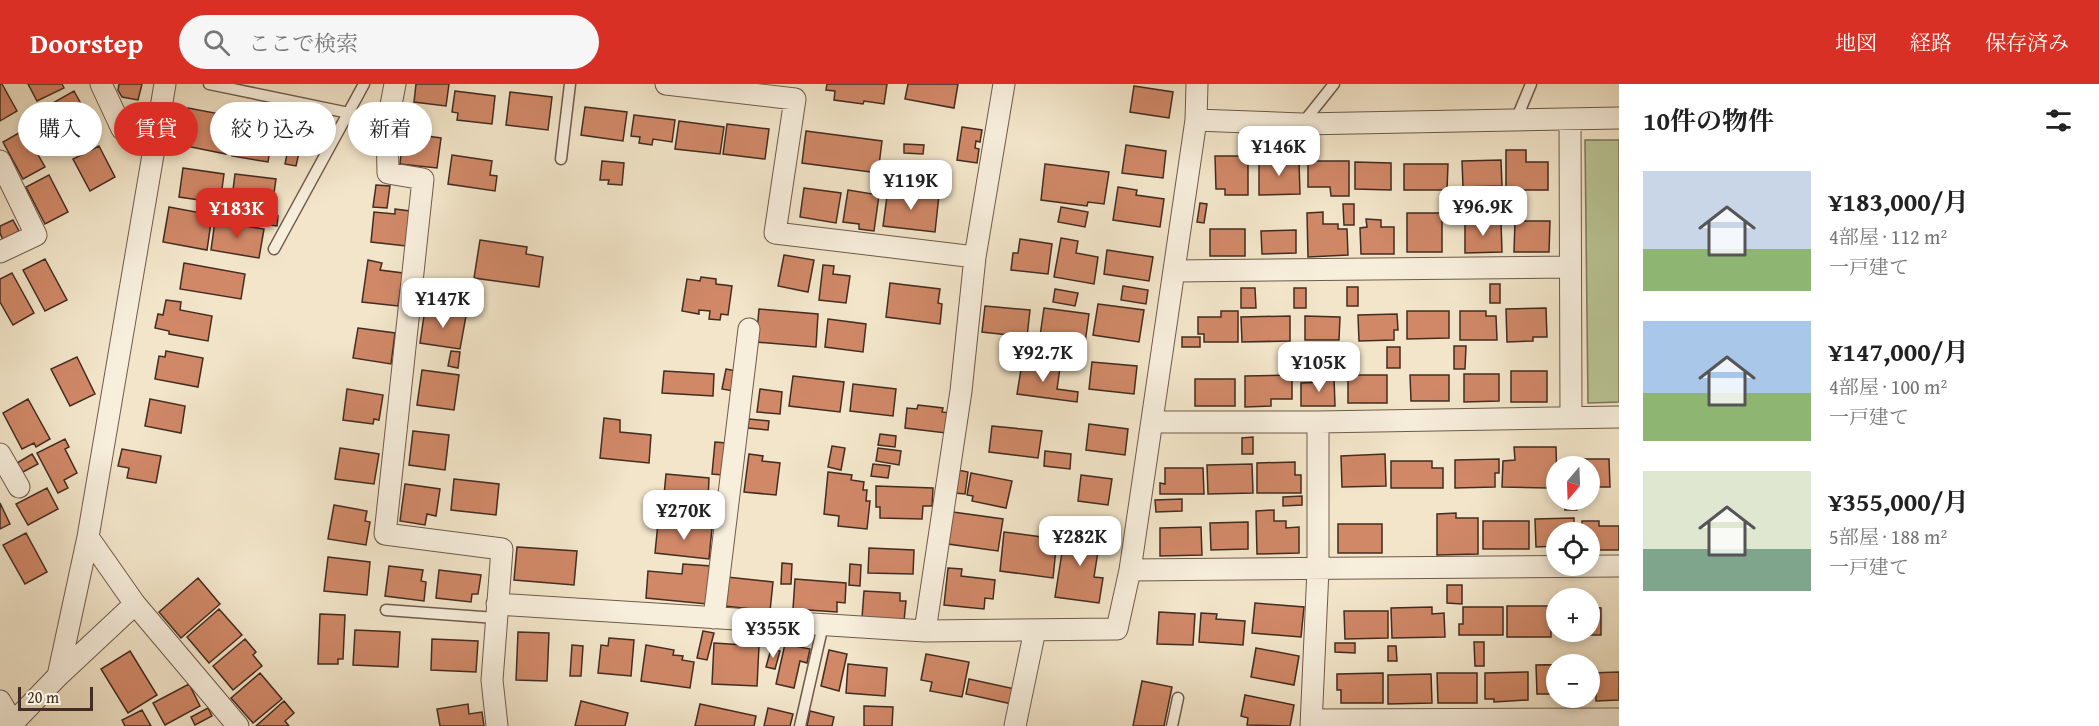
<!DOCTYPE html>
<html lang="ja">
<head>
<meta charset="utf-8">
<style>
  body { margin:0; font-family:"Gentium Book Plus","Noto Serif JP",serif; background:#f6f6f6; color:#222; height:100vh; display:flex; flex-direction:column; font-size:22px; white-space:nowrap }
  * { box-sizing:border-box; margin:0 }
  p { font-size:20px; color:#767676 }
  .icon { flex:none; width:33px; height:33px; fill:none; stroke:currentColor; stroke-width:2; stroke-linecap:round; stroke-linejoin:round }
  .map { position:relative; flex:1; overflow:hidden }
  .panel { display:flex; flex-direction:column; background:#fff; width:480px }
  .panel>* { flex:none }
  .top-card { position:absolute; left:18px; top:18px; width:570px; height:54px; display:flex; gap:12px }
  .needle { width:39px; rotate:199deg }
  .buttons { position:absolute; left:1546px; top:372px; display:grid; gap:12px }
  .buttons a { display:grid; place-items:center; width:54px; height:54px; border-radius:50%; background:#fff; box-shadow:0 3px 9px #0003; font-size:30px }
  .scale { position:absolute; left:18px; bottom:15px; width:75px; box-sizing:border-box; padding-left:6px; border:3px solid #432c21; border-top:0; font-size:16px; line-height:21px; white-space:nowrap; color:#432c21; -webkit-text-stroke:4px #f7eedc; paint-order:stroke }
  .price { position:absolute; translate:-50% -51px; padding:0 14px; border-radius:12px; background:#fff; color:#222; font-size:20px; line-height:39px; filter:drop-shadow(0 2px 3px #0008) }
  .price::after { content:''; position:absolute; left:50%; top:36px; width:18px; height:14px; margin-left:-9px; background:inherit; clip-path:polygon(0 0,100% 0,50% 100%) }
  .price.active { background:#d93025; color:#fff }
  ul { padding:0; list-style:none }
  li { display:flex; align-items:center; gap:18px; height:150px; padding:0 24px }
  li span { display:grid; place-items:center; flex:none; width:168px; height:120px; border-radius:0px; color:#555 }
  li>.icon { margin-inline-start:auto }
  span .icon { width:72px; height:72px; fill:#fffc; stroke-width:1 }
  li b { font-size:26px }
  h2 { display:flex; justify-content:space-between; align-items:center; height:72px; padding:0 24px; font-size:26px }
  .tag { padding:0 21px; border-radius:27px; background:#fff; box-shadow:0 3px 9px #0003; font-size:21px; line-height:54px }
  .tag.active { background:#d93025; color:#fff }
  header { display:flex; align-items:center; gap:36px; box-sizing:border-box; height:84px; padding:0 30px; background:#d93025; color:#fff }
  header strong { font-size:28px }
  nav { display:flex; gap:33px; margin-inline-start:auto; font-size:21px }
  .search { width:420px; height:54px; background:#f6f6f6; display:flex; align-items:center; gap:15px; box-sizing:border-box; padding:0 21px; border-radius:33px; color:#767676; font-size:22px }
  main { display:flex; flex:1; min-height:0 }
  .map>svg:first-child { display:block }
</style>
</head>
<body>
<header>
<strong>Doorstep</strong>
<div class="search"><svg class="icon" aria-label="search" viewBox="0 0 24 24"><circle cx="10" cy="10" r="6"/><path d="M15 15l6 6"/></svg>ここで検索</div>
<nav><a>地図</a><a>経路</a><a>保存済み</a></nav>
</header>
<main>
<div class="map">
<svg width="1619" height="642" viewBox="0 0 1619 642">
  <rect width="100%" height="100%" fill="#f2e5c9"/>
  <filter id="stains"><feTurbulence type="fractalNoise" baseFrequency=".00333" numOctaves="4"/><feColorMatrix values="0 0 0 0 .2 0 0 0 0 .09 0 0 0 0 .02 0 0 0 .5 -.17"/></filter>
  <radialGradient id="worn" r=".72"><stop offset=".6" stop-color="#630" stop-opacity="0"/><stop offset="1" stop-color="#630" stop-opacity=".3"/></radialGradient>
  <path fill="#bac596" stroke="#7e785c" stroke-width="1.5" d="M1585,56H1619V318L1588,319Z"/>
  <path fill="#d08867" stroke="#432c21" stroke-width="1.5" d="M0,0H2L17,27L0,37Z
    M28,0H62L64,4L37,17Z
    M119,0H142L138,16L122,13L118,6Z
    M416,0H449L446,22L414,18Z
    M827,0H887L884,20L864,17L863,20L834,16L835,7L826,6Z
    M908,0H958L954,24L905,15Z
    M1134,2L1173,8L1169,34L1130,28Z
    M74,7L86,29L79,33L92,58L69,71L44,24Z
    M455,7L495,12L492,40L457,36L458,29L452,28Z
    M510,8L552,13L548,46L506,41Z
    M585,23L627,28L623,57L581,51Z
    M188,24L220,30L218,40L231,43L226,70L181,61Z
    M634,31L675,36L672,58L653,55L652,61L639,59L640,53L631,52Z
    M251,33L263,35L261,45L273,47L268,78L232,72L238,35L250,37Z
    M679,37L724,43L720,70L675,65Z
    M727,40L769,45L765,75L723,70Z
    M404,43L419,45V51L441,54L437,84L400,80Z
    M962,43L982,46L980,58L976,57L975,64L979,65L977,79L957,76Z
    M24,46L45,83L23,95L3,58Z
    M806,47L882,57L878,89L802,79Z
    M904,60L924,61L923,70L904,69Z
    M289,61L300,64L296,82L285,80Z
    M1126,61L1166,67L1163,94L1122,89Z
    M99,62L115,93L90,107L73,75Z
    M1506,66H1526V78H1548V106H1506Z
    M452,71L492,77L490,91L497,92L495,107L448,100Z
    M1215,72H1248V111H1225V105H1216Z
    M1280,74V77H1299L1300,110L1259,111V75Z
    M1501,76L1502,102L1463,103L1462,77Z
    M602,77L624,79L622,101L608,100L609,96H600Z
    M1308,77H1349V112H1331L1330,103H1308Z
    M1355,78L1391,79V106L1355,105Z
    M1045,80L1109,88L1104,120L1088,118L1087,122L1041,116Z
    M1404,80H1448L1447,106H1404Z
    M183,84L224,90L220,119L179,113Z
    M235,90L276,95L274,109H269L267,127L231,122Z
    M49,91L68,128L45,140L26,103Z
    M376,101L390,102L387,124L373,123Z
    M1118,103L1137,106L1136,111L1164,115L1160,143L1113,136Z
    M804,104L841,109L836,139L800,133Z
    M888,105L939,111L935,148L883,142Z
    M848,106L879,111L874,147L859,145V140L843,138Z
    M1453,113L1464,114L1463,135L1453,134Z
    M1200,119L1207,120L1204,139L1197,138Z
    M1343,120H1354V141H1344Z
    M169,123L212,131L207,166L163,158Z
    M1061,123L1088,128L1085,143L1058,138Z
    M395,125L410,127L406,162L371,158L374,128L395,130Z
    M1323,128V140H1338V145H1347L1348,171L1308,173L1307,129Z
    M258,129L278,132L277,142L256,139Z
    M1407,129H1442V168H1407Z
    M1366,135L1381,136V143H1394V170H1361L1360,144L1367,143Z
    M13,136L19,147L3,156L0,149V142Z
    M215,137L264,145L259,174L211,166Z
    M1515,137H1550L1549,168H1514Z
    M1465,138H1501L1502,168L1465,169Z
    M1210,145H1245V172H1210Z
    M1296,146V169L1262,170L1261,147Z
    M1061,154L1078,157L1076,169L1098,173L1094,200L1054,193Z
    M1020,155L1052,160L1048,190L1011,186L1013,169H1018Z
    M480,156L527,163L526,170L543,173L539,203L474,194Z
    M1107,166L1153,173L1149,197L1104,190Z
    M784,171L814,176L808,208L778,202Z
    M45,175L67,216L45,227L23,186Z
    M368,176L382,179L380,186L403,189L398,222L362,218Z
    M184,179L245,190L241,215L180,205Z
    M823,181L834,182L833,190L850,192L846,219L819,216Z
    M12,189L34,229L13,241L0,218V195Z
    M701,193L716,195V200L732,202L728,231L721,230L720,236L709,235L710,227L699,226V230L682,227L687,195L700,197Z
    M890,199L940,205L938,219L942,220L940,240L886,233Z
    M1490,200H1500V219H1490Z
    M1123,202L1148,206L1146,220L1121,216Z
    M1347,203H1358V222H1347Z
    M1241,204H1255L1256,224H1241Z
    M1294,204H1306V224H1294Z
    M1055,205L1078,209L1075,222L1053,218Z
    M166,216L181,218L180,226L212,232L208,257L169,250V247L155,244L158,230L163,231Z
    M1098,220L1144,226L1139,258L1093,251Z
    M985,222L1030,226L1027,253L982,248Z
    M1044,224L1089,230L1085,259L1040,252Z
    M1546,224L1547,253H1533V257L1507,258L1506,225Z
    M425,225L466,232L460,265L420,259Z
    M759,225L818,230L816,263L756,258Z
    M1221,227H1238V258H1204V250H1198V233H1221Z
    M1407,227H1449V254L1407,255Z
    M1460,227H1486V232H1496L1497,256H1460Z
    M1397,230L1398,246H1394V256L1359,257L1358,231Z
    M1290,232V257L1242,258L1241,233Z
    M1305,232L1340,233L1339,256H1305Z
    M828,235L866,240L863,268L825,263Z
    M358,244L395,249L391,280L353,274Z
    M1182,253H1200V263H1182Z
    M1454,262H1466L1465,285H1454Z
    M1387,263H1400V284H1387Z
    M166,267L203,274L198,303L155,295L159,272L165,273Z
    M451,267L460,268L458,284L448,282Z
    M1346,271H1356V287H1346Z
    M77,273L95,310L70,322L51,285Z
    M1092,278L1137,282L1134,310L1089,305Z
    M1022,279L1060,284L1057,305L1078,308L1077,318L1017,310Z
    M1298,281H1311V295L1298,294Z
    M726,285L737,287L733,307L722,305Z
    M422,286L459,291L454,326L417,321Z
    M664,287L714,290L713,312L662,309Z
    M1511,287H1547V318H1511Z
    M1464,290H1499V317L1464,318Z
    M1292,291V315H1271V322L1245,323V292Z
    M1348,291H1387V319H1348Z
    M1410,291H1449V317H1411Z
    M793,292L844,298L840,328L789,322Z
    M1324,293H1334L1335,322H1301V299L1324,298Z
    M1195,295H1235V322H1195Z
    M853,300L896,305L893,332L850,327Z
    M347,305L383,311L379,336L374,335L373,340L343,336Z
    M760,305L782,308L780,330L757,328Z
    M28,315L50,355L36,363L34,359L22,365L3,329Z
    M150,315L185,322L181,349L145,342Z
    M918,321L943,324L942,328L949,329L946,349L905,344L907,324L917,325Z
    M604,334L620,336V348L651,351L649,379L600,374Z
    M749,335L769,337L768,346L748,344Z
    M1089,340L1128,345L1125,371L1086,366Z
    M992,342L1042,347L1038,374L989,368Z
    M413,347L449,351L445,386L409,381Z
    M880,350L896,352L895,363L878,361Z
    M1253,353V370H1242V354Z
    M65,355L69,363L65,365L77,389L64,396L68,404L58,409L37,369Z
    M715,358L726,359L723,391L712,390Z
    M832,362L845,364L841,386L828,383Z
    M1514,363H1556L1557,400L1548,401L1547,404L1502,403L1503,377L1515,376Z
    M340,364L379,370L374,400L335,395Z
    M878,364L901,367L899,381L876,377Z
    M122,365L161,372L156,399L127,394L129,384L118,382Z
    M1045,367L1071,370L1070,385L1044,382Z
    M32,370L38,380L23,388L17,379Z
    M749,370L763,372L762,377L780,379L776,411L744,408Z
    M1385,370L1386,402L1342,403L1341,372Z
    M1499,375V389H1495V403L1455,404V376Z
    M1565,375H1609L1610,403H1590V382H1565Z
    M1391,377H1432V384H1443V404H1391Z
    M1295,378V391H1301V409H1257V379Z
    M873,380L890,382L888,394L871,392Z
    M1252,380L1253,409L1208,410L1207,381Z
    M1165,384H1203L1204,410H1160V399L1165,400Z
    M958,386L968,388L965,410L955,409Z
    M828,388L852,391L851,396L864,398L863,406H867L866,417H870L867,445L838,442L839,432L824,430Z
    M971,389L1012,397L1006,424L972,417L973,412L967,411Z
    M666,390L709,394L708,416L695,415L694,424L663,422Z
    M1081,391L1112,395L1108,421L1078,417Z
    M454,395L499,400L496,431L451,426Z
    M405,400L440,405L436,432L427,430L425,441L400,437Z
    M876,402L933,404L932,422H923L922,435L880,434V423H876Z
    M47,404L58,425L28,441L16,420Z
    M1302,412V421L1283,422V413Z
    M1182,415V427L1156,428L1155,416Z
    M1565,416H1577V426H1565Z
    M0,419L10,440L0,445Z
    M334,421L367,427L365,437L370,438L366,461L328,455Z
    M1274,426V437H1286V444L1299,443V469L1257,470L1256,427Z
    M953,428L1003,435L998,467L948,460Z
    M1456,429V434H1478V470L1437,471V430Z
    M1574,434V448H1557V462L1536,463L1535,435Z
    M1483,437H1529V465H1483Z
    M1582,437H1599V442H1619V466H1590V448H1582Z
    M1248,438V465L1211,466L1210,439Z
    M658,439L712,444L709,475L655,469Z
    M1338,440H1382V469H1338Z
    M1066,443L1101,448L1094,493L1103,494L1099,519L1055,513Z
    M1201,443L1202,471L1160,472V444Z
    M1004,448L1057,455L1053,494L1000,487Z
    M26,449L47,488L25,500L3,461Z
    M517,463L577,467L574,501L514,496Z
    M869,464L914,466L913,490L868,489Z
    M328,473L370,478L367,511L324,507Z
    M782,479L792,480L791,500H781Z
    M683,480L711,482L707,520L646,514L648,487L682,490Z
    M850,480L861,481L860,502L849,501Z
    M389,482L423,486L421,497L426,498L424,517L385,512Z
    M948,484L962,485L961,492L995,496L993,515L985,514L984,525L944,521Z
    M439,486L481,491L478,510H472L471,518L436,514Z
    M727,493L773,498L770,527L724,522Z
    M198,494L220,520L181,554L159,528Z
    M795,495L846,499L845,519L837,518V528L793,525Z
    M1447,501H1462V520L1447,519Z
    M864,507L900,509V517H906L904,537L862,534Z
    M1255,519L1304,523L1301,553L1252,549Z
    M1507,522H1551V553H1507Z
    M1432,523V530L1444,529L1445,553L1392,554L1391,524Z
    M1463,523H1503V551H1459V540H1463Z
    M1590,523L1601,524V551H1561V548H1590Z
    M219,525L242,551L209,579L187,553Z
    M1344,527H1388V554L1345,555Z
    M1159,528L1195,530L1193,561L1157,560Z
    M1201,529L1217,530L1216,535L1245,537L1243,561L1199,558Z
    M320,530L345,531L343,575H338V580H318Z
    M355,546L400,548L398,583L353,581Z
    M703,547L714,549L707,576L697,574Z
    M518,548L549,549L547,597L516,596Z
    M609,554L634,556L631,592L598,589L601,561L608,562Z
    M245,555L256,568L253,571L262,582L233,606L213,582Z
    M432,555L478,557L476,588L431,586Z
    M1474,558H1484V582H1475Z
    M714,559L759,562L757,602L712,600Z
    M1335,559H1355V569L1335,568Z
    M785,560L810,565L807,579L800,577L794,604L776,600Z
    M572,561L583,562L581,592H570Z
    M646,561L674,566L673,571L683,572L682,576L694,578L690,604L641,597Z
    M1388,562H1396L1397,577H1388Z
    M1256,564L1299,572L1294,601L1251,593Z
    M771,565L780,567L775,585L766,583Z
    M829,566L847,570L839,607L821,602Z
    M130,567L157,611L128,629L101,585Z
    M926,570L969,578L962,613L930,607L932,598L921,596Z
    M848,580L887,584L885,612L846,609Z
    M1557,580V610H1537L1536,581L1578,580Z
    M1528,588V616L1494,618V615H1485V589Z
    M1619,588V616L1596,617V611H1590V589Z
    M260,589L282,615L253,639L231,614Z
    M1383,589V619H1341V606H1337V590Z
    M1437,589H1477V619H1438Z
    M1431,590L1432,619L1388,620V591Z
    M969,595L1015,605L1012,620L966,610Z
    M1142,597L1172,603L1164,642H1133Z
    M189,600L200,622L165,641L153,619Z
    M1245,611L1294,621L1290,642L1247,641L1248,634L1241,632Z
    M284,617L294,629L285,637L289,642H256Z
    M581,617L628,629L625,642H575Z
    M468,620L469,630L482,628L484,642H440L437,625Z
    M700,620L756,632L754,642H695Z
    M864,622L893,623L892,642H864Z
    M208,624L212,632L195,641L191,633Z
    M768,624L793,630L790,642H764Z
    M142,626L151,642H125L122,636Z
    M810,627L834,633L832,642H807Z"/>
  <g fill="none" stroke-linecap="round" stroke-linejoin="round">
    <g stroke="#6f5a4b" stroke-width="13">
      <path id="service" d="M209,0L349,29L387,42
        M1516,36L1531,0
        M1302,40L1334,0
        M561,75L570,0
        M274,165L364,0
        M386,526L496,534
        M800,642L823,541
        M1172,642L1178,614"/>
    </g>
    <g stroke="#6f5a4b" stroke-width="23">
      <path id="minor" d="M101,0L122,45L154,60
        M395,0L387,42L388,89L423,95L385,450L502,465L492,596L497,642
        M666,0L795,15L775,149L975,173
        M1570,35L1571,333
        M1196,36L1302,40L1619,34
        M0,77L36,151L0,168
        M1174,187L1570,183
        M1152,338H1318L1619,333
        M0,370L19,403
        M88,453L135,520L238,642
        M1130,486L1619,482
        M497,520L925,547L1117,545L1130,486L1196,36L1197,0
        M714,534L749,245
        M925,547L961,307L975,173L1004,0
        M58,592L88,453L165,0
        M0,617L13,639
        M1312,636L1619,635
        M10,642L58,592L135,520
        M1015,642L1035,546
        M1311,642L1318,485V338"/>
    </g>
    <use href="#service" stroke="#f7eedc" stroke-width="10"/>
    <use href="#minor" stroke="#f7eedc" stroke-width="21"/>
  </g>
  <rect width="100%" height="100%" filter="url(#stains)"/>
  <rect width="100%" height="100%" fill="url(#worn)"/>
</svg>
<div class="buttons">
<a><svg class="needle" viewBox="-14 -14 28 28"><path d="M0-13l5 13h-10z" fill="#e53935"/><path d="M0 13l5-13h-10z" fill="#767676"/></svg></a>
<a><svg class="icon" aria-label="locate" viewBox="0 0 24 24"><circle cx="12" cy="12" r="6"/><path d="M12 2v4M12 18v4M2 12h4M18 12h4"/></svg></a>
<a>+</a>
<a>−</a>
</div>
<div class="scale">20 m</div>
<b class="price" style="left:1279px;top:93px">¥146K</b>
<b class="price" style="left:911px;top:127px">¥119K</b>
<b class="price" style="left:1483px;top:153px">¥96.9K</b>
<b class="price active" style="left:237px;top:155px">¥183K</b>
<b class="price" style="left:443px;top:245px">¥147K</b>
<b class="price" style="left:1043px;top:299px">¥92.7K</b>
<b class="price" style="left:1319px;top:309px">¥105K</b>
<b class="price" style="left:684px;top:457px">¥270K</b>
<b class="price" style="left:1080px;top:483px">¥282K</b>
<b class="price" style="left:773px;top:575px">¥355K</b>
<div class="top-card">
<a class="tag">購入</a>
<a class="tag active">賃貸</a>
<a class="tag">絞り込み</a>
<a class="tag">新着</a>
</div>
</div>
<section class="panel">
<h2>10件の物件<svg class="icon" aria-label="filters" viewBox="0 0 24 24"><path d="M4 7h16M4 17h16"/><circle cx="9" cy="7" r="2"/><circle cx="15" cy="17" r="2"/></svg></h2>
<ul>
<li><span style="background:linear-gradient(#c9d6e8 65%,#8fb573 0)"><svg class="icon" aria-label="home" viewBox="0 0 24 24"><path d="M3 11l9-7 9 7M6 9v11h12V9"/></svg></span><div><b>¥183,000/月</b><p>4部屋 · 112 m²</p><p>一戸建て</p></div></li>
<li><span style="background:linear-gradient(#a9c7e8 60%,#8fb573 0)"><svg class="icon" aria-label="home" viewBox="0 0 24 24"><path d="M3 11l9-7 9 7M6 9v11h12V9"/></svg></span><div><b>¥147,000/月</b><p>4部屋 · 100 m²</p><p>一戸建て</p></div></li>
<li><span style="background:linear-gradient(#dfe7d0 65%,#7fa58c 0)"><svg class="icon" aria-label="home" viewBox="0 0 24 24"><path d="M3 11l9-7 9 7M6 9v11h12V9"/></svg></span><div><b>¥355,000/月</b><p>5部屋 · 188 m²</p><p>一戸建て</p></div></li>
</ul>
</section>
</main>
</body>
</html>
